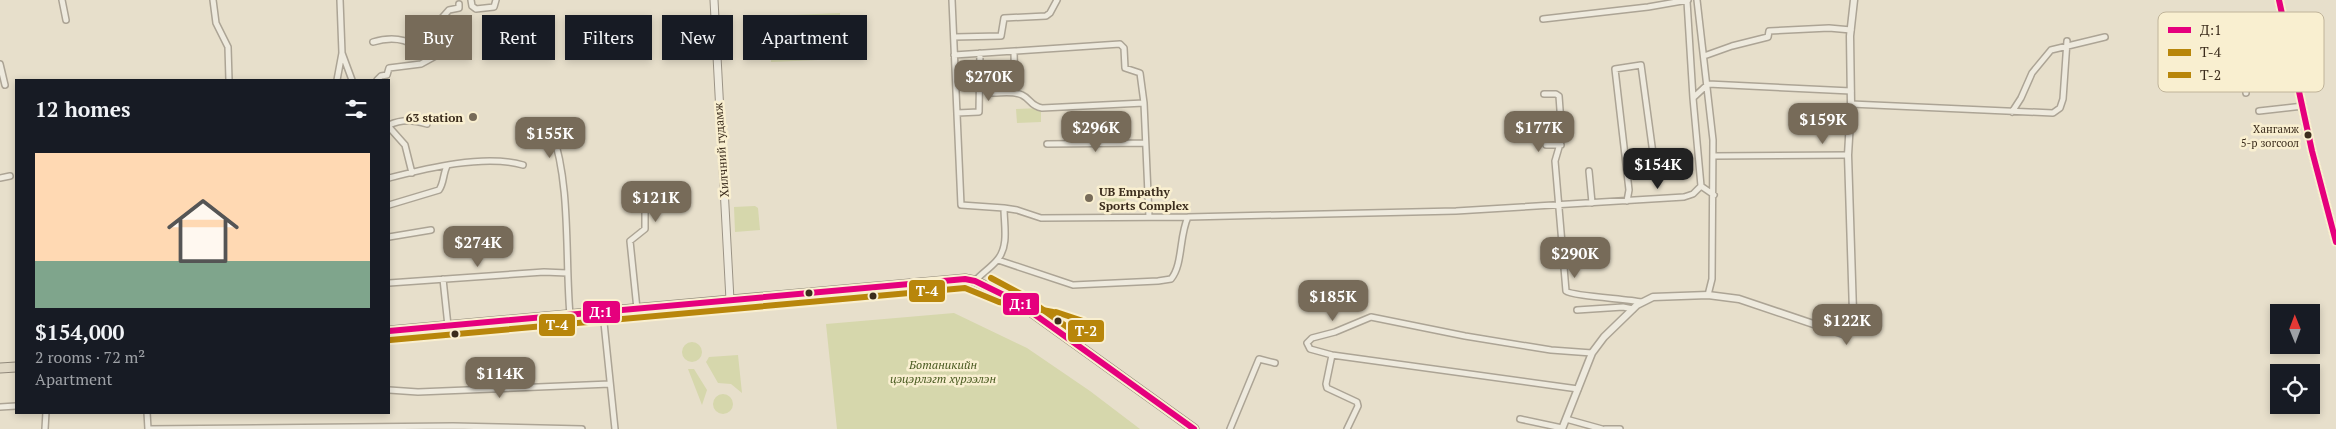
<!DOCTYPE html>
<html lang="en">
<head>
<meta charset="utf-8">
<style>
  body { margin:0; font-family:"PT Serif",serif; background:#20242c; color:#f1f3f6; height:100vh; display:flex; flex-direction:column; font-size:19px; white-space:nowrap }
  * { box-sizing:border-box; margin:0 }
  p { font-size:16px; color:#9ea1a6 }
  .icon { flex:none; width:28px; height:28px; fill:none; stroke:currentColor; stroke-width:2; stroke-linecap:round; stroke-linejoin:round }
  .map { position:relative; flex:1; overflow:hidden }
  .panel { position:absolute; left:15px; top:79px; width:375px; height:335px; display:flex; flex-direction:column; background:#171b24; border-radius:0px; box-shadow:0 2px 8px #0003 }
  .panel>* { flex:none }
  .hud { position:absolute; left:405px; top:15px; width:475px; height:45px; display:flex; gap:10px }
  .needle { width:32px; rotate:359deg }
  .controls { position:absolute; left:2270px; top:304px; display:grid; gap:10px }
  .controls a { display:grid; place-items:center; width:50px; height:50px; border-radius:0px; background:#171b24; box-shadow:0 2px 8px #0003; font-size:25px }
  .price { position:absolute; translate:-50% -42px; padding:0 11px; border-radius:10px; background:#776b59; color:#fff; font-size:16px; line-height:32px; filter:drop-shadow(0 1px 2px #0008) }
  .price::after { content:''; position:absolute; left:50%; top:30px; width:15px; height:11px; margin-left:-8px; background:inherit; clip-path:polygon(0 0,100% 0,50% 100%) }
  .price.on { background:#222; color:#fff }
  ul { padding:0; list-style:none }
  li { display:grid; align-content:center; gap:10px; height:265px; padding:0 20px }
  li span { display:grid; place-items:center; height:155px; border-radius:0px; color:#555 }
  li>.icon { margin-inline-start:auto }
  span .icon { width:90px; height:90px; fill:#fffc; stroke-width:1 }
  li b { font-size:21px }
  h2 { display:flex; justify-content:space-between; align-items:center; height:60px; padding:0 20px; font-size:21px }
  .tag { padding:0 18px; border-radius:0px; background:#171b24; box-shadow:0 2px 8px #0003; font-size:18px; line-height:45px }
  .tag.on { background:#776b59; color:#fff }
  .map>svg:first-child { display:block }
</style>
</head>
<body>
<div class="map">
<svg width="2336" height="429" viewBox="0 0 2336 429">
  <rect width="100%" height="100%" fill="#e7dfcb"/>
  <path fill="#d6d7ac" d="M840,13L841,59L771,62V54L758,55L755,27H767L768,48H771L769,16Z
    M1041,108V122L1017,123L1016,109Z
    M1101,198H1126V212L1101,213Z
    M755,206L758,208L760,230L735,232L734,207Z
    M954,313L1027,348L1090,391L1140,429H837L826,324Z
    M682 352a10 10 0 1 1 20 0a10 10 0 1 1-20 0Z
    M738,355L742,393L731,384L718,383L706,362L709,357Z
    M688,369H694L707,390L702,405Z
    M713 404a10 10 0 1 1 20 0a10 10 0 1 1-20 0Z"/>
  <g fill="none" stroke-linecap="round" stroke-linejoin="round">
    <g stroke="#aca495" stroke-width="8">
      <path id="minor" d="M62,0L66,20
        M213,0L216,23L228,47L229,80
        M471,0L472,6L476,9L494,7L496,0
        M952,0L961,205L1004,208C1004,225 1009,245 998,259C992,267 982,273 975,281
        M1697,0L1713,140L1712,279L1708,295
        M1687,1L1693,98
        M1543,19L1648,7L1688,0
        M954,37L1001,36L1004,18L1046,16L1050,13L1057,0
        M373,42C396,35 413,40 430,58
        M1014,52L1015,93
        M342,53L352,80
        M954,55L1120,44L1124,48L1125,68L1140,73L1144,103L1149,217
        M1704,56L1732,46L1768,37L1769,31L1829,28L1851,30
        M2176,58L2292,59
        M0,64L5,85
        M337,80L342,53L340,0
        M377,80L381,76L387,75L389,68L421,64L441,53V19L449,10L459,8V4
        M993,93C1003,93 1014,91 1022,95C1031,99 1030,106 1042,108L1144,103
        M2246,93L2244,74L2247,60
        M1544,94H1556L1559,96L1562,137L1555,161L1566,291C1571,296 1628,299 1641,302
        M1851,104L2053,113L2060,108L2063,99L2067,41
        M2259,111L2303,106
        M2012,112L2021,98L2032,73L2051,50L2105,37
        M957,113L979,112L980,53
        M389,125C402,119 413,120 427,124
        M389,127L405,145L412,173
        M1544,130L1546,145H1561
        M552,132C571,184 565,259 570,315
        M1047,144L1145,143
        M1713,156L1848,155
        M1589,171L1592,203
        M0,178L10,176
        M389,178C428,168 484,154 523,165
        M1701,186L1714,195
        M1627,201L1629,190L1615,69L1641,65L1654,161L1648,164L1627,167
        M389,205L439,190C444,183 443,174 447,166
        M1004,208L1017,210L1041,218L1188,217
        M389,237L431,230
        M998,260L1073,285L1158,281L1171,279C1183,265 1179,236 1188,217L1456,211L1684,197L1693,194L1701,186L1693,98L1708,84L1851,91
        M443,279L448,326
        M389,283L544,272L567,273
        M637,309L630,241L645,229V194
        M1577,310L1623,307L1633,309
        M603,313L615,429
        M1332,355L1326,384L1327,388L1357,402L1358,406L1347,429
        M1578,389L1332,355L1310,349L1307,343L1312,338L1335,332L1371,317L1465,336L1551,350L1592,353
        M389,390L418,392L610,384
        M0,407L16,406
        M147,412L148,429L453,426L582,429
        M1520,419L1562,428
        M1566,419L1602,429
        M45,429L46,412
        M1230,429L1259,359L1275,363
        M1605,429H1620"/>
    </g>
    <g stroke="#aca495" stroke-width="9">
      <path id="tertiary" d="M1562,429L1592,353L1604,337L1637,305L1653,297L1708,295L1739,299L1846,335C1853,329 1853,321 1853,312L1848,155L1851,104L1850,36L1854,0"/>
    </g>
    <g stroke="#9b9385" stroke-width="9">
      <path id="secondary" d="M714,0L730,300
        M2279,0L2312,151L2336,242"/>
    </g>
    <g stroke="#91897b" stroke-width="11">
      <path id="trunk" d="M389,331L965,279L975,281L1016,301L1194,429
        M0,368L16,367"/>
    </g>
    <use href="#minor" stroke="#eeeade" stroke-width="5"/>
    <use href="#tertiary" stroke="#eeeade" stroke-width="6"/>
    <use href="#secondary" stroke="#eeeade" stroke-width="7"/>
    <use href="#trunk" stroke="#e0d8c5" stroke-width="9"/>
    <g stroke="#f9efd0" stroke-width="10">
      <path id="bus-1" d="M2279,0L2312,151L2336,242
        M389,331L965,279L975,281L1016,301L1194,429"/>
    </g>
    <g stroke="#f9efd0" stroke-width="10">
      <path id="bus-2" d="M390,340L965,288L999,302L1053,312"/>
    </g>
    <g stroke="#f9efd0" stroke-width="10">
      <path id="bus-3" d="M991,278L1021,294L1081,337L1086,331V324L1083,321L1056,312"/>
    </g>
    <use href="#bus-1" stroke="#e5007d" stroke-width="6"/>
    <use href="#bus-2" stroke="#b8860b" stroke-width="6"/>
    <use href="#bus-3" stroke="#b8860b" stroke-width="6"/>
  </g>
  <g fill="#776b59" stroke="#f9efd0" stroke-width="2">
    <circle cx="473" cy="117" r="5"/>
    <circle cx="1089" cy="198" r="5"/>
  </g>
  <g fill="#3b2c1c" stroke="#f9efd0" stroke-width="2">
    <circle cx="2308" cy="135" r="4.5"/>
    <circle cx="809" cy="293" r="4.5"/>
    <circle cx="873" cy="296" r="4.5"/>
    <circle cx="1058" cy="321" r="4.5"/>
    <circle cx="455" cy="334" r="4.5"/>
  </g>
  <g text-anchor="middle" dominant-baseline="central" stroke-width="5" stroke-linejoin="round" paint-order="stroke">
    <g font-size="11" fill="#3b2c1c" stroke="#f9efd0" text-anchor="end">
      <text x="2299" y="129">Хангамж<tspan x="2299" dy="14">5-р зогсоол</tspan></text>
    </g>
    <g font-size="12" font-weight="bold" fill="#3b2c1c" stroke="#f9efd0" text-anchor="end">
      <text x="463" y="117">63 station</text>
      <text x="1099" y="191" text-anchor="start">UB Empathy<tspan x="1099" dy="14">Sports Complex</tspan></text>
    </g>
    <g font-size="12" fill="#3b2c1c" stroke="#f9efd0">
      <text transform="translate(721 150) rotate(-94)">Хилчний гудамж</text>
    </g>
    <g font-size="12" font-style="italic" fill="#495a20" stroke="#f9efd0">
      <text x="943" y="364">Ботаникийн<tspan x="943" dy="14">цэцэрлэгт хүрээлэн</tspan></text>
    </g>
  </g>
  <rect x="2158" y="12" width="166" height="80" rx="8" fill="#f9efd0" stroke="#c0b49a" stroke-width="1"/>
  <rect x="2168" y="27" width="23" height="6" fill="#e5007d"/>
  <rect x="2168" y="49" width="23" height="7" fill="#b8860b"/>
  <rect x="2168" y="72" width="23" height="6" fill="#b8860b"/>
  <g font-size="14" fill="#3b2c1c">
    <text x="2200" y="35">Д:1</text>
    <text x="2200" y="57">Т-4</text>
    <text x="2200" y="80">Т-2</text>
  </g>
  <g stroke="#f9efd0" stroke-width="2">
    <rect x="908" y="279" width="38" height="24" rx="5" fill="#b8860b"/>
    <rect x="1002" y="292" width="38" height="24" rx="5" fill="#e5007d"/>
    <rect x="582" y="300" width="39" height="24" rx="5" fill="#e5007d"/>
    <rect x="538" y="313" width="38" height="24" rx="5" fill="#b8860b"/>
    <rect x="1067" y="319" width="38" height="24" rx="5" fill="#b8860b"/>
  </g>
  <g font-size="14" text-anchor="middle" font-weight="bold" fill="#fff">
    <text x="927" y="296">Т-4</text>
    <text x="1021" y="309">Д:1</text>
    <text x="601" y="317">Д:1</text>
    <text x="557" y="330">Т-4</text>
    <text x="1086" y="336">Т-2</text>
  </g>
</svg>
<div class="controls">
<a><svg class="needle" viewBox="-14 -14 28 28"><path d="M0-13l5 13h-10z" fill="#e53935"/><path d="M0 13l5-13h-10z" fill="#9ea1a6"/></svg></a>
<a><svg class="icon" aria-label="locate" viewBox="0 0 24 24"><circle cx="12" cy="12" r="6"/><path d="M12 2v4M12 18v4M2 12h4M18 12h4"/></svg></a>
</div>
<b class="price" style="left:989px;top:102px">$270K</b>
<b class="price" style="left:1823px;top:145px">$159K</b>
<b class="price" style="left:1096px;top:153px">$296K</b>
<b class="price" style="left:1539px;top:153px">$177K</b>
<b class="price" style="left:550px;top:159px">$155K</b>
<b class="price on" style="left:1658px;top:190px">$154K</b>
<b class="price" style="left:656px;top:223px">$121K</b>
<b class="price" style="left:478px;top:268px">$274K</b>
<b class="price" style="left:1575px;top:279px">$290K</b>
<b class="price" style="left:1333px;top:322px">$185K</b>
<b class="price" style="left:1847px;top:346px">$122K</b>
<b class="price" style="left:500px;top:399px">$114K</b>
<div class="hud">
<a class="tag on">Buy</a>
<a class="tag">Rent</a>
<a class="tag">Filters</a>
<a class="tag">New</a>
<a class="tag">Apartment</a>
</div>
<section class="panel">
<h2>12 homes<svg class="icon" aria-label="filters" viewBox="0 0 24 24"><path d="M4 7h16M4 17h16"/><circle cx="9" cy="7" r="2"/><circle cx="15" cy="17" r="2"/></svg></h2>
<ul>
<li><span style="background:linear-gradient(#ffd9b3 70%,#7fa58c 0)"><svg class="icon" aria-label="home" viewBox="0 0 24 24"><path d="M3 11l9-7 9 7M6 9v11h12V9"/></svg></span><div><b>$154,000</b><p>2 rooms · 72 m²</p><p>Apartment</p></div></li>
</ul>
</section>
</div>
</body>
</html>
